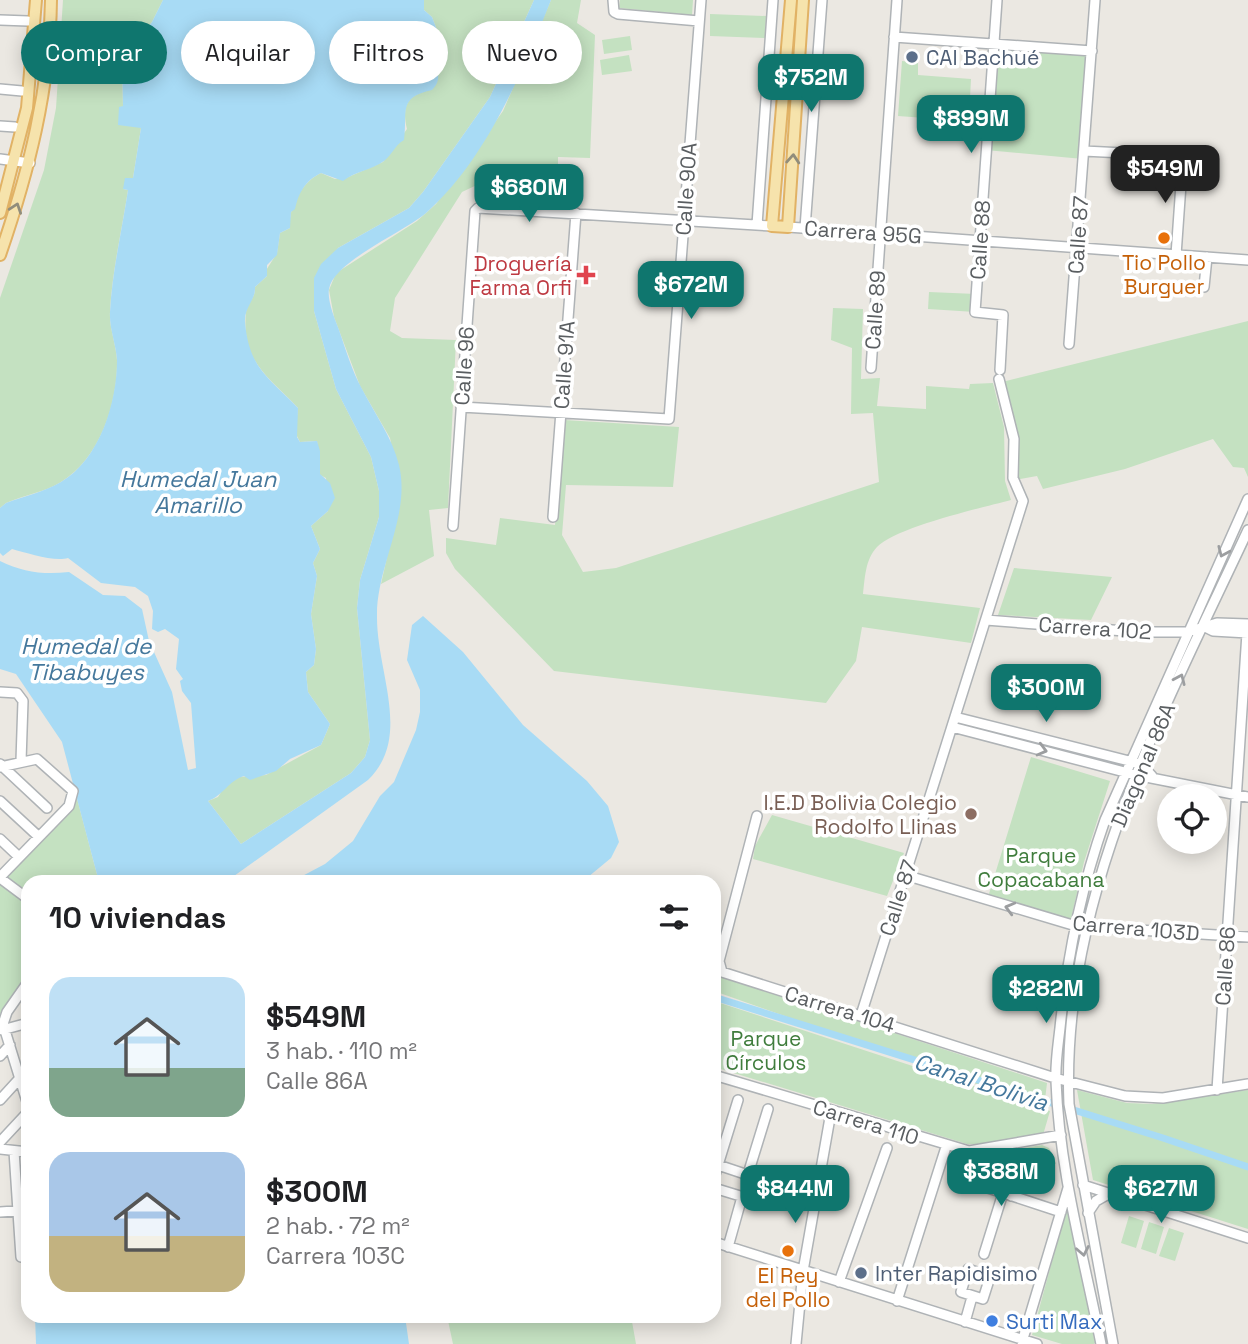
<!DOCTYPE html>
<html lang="es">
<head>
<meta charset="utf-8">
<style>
  body { margin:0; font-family:"Space Grotesk",sans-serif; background:#f6f6f6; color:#202124; height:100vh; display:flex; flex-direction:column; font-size:26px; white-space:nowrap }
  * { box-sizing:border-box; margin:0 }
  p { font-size:23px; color:#757577 }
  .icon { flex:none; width:38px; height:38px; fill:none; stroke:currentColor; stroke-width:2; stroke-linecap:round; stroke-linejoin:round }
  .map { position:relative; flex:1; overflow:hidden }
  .panel { position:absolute; left:21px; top:875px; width:700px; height:448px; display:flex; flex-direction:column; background:#fff; border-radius:21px; box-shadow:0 4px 18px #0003 }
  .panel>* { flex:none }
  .banner { position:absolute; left:21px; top:21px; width:700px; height:63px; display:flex; gap:14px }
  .tools { position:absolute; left:1157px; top:784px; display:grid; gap:14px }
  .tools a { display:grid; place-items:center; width:70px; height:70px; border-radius:50%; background:#fff; box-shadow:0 4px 18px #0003; font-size:35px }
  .price { position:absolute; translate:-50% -60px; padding:0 16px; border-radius:14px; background:#0f766e; color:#fff; font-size:23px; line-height:46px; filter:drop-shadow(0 2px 4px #0008) }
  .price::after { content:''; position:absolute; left:50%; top:42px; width:21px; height:16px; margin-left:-10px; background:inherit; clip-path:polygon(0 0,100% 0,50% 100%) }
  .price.selected { background:#222; color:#fff }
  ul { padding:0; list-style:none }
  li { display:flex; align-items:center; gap:21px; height:175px; padding:0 28px }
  li span { display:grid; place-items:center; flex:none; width:196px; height:140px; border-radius:21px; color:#555 }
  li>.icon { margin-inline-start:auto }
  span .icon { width:84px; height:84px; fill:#fffc; stroke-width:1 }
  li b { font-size:30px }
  h2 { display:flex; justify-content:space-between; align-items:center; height:84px; padding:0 28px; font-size:30px }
  .chip { padding:0 24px; border-radius:32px; background:#fff; box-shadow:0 4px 18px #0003; font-size:24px; line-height:63px }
  .chip.selected { background:#0f766e; color:#fff }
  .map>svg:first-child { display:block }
</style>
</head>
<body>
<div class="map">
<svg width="1248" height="1344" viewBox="0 0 1248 1344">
  <rect width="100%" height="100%" fill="#ebe8e2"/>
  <path fill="#c4e1c1" d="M63,0H163L152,22L122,60L123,107H119L141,128L133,178L123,189L128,190C122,230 112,271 110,312C109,327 116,344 117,360C118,402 100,459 61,482C45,492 24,495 6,503L0,508V298L44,170L56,108Z
    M424,0H534L490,97L423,192L409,208L338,248L314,311L336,389L371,457L379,491V517L360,580L357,608L370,740L365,757L351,773L241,844L208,801L218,797L225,786L239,777L266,775L321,745L330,724L308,692L306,672L314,665L316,649L311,614L317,576L313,563L320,549L311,526L328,511L326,478L320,475L317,441L300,442L295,432L298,408C268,376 241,362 246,312C247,302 256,298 255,287L267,276L265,272L277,253L280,233L290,228C288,207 302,182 321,173L335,179L346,178L383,162L407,129C395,79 441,104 438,69C438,63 429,57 427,50L437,30L432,17L424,10Z
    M551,0H581L577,23L595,35L590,158L558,157V192L554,201L503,197L496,176L462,192L395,298L390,331L402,338L456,340L448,508L429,510L434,556L381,584L401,494L390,438L360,386L334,317L329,290L336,273L417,221L436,204L503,111Z
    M620,0H693L692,15L619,8Z
    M710,14L766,16L765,38L710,36Z
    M630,36L632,50L604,54L602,40Z
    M994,44L1091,52L1083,159L986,150Z
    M629,55L632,71L602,75L600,60Z
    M902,61L918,63V75L971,79L970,98H954L952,120L898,116Z
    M957,102L981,103L980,117L956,115Z
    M929,292L976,294L975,312L928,309Z
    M833,308L863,309L861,379L880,378L877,406L926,409V386L969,389L970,384L993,383L1004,427L1005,481L1011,500C981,508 896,527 877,547C865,560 865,578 863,594L980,608L971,643L862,627L856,661L826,703L554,671L455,569L446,553V538L496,545L500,518L555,525L564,420L679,427L673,487L566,485L562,535L583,572L616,568L879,482L873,413L851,414L852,348L831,340Z
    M1248,321V477L1244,468L1233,467L1213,439L1125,469L1043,489L1037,476L1015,480L1002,382Z
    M1014,568L1112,577L1091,620L998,615Z
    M1031,757L1110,781L1084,862L1071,919L988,897Z
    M74,787L99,882H28V973L0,1014V881L70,807Z
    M772,815L904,853L887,896L753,859L755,846Z
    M714,974L1047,1083L1044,1108L714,991Z
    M714,1001L1050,1111L1043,1135L996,1144H967L714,1067Z
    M1077,1090L1127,1103L1152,1104L1248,1090V1229L1093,1180Z
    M1042,1145L1049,1148L1056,1164L1041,1159L981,1166L978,1173L950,1166L955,1159Z
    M1067,1206L1095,1343L1094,1344H1062L1032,1335Z
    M1129,1216L1144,1221L1136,1248L1121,1243Z
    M1149,1222L1164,1227L1156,1254L1141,1249Z
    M1169,1228L1184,1233L1175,1261L1159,1256Z
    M447,1316H631L636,1344H453Z"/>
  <path fill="#a8dbf5" d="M163,0H424V10L432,17L437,30L427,50C433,64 446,76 432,90C397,98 408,111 404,140C394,146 393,154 384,161C372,170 355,171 343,181L321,173C305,181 299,192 295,209L291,212L290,228L280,233L277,255L267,265V276L255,287C256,300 244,307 245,322C249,369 269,377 298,408L297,437L300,442L317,441L320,451V474L330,483L335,498L328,511L311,526L320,549L313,563L317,576L311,614L316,649L314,665L306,672L308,692L330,724L321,745L290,759L276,771L250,780L244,776C228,781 224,795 208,801L241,844L351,773L365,757L370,740L357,608L360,580L379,517V491L371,457L336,389L314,311V278L321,264L338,248L409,208L423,192L490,97L534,0H551C522,73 486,160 426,213C404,232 333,262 329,289C327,301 335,319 339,330C346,350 352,371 362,389C375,414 392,437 399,465C411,515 377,565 377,615C376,672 413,736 368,780L234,876L230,882H99L62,742L16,674L0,669V561C23,572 43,575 69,572L103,595L125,596L142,609L149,641L172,692L188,770L196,768L191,703L182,691L180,681L183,679L176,669L179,639L165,629L158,632L152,629L153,611L148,596L135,587L101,583L68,558C54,562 27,553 12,549L3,556L0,553V508L6,503C24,496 44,492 61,482C100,459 117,402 117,360C116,344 109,328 110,312C112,272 122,230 128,190L123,189L125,178H133L141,128L118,125L119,107L123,106L122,60L152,22Z
    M423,616L463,652L523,725L587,781L608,806L619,842L611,858L582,882H291L325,864L353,841L380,796L394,782L416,730L420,712V690L407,660L412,625Z
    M35,1316H405L409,1344H36Z"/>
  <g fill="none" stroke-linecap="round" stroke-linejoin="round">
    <path stroke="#a8dbf5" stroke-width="7" d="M714,997L1163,1138L1248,1167"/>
    <g stroke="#afb3b6" stroke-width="12">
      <path id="minor" d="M613,0L614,12L618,14L699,21
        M997,0L975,312L1003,315L1000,370
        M0,20L28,21
        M894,37L1092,51
        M0,89L22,91
        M0,126L15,127
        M1084,151L1183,156L1176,255
        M0,159L30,163
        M757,225L773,0
        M788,227L1248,260
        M805,228L822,0
        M1204,287L1207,257
        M1069,344L1095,0
        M871,368L897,0
        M461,407L669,419L701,0
        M553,517L576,213
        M453,526L475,211L478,208L772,226
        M986,620L1137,632H1187L1217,623L1248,624
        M1203,626L1213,631L1248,633
        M0,692L17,693L23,701L21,761
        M955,717L1141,764L1152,776
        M952,727L1136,775L1248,797
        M0,764L47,808
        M0,767L37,759L73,791L69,806L0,877
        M0,801L39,837
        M757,816L719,961L722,972L1055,1078L1125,1096L1163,1098L1248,1084
        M0,839L19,857
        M905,875L1076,926L1248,937
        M0,878L28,899
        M28,982L7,1012L3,1024L28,1105
        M861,1015L1023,501L1013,478L1014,439L999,379
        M2,1030L28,1023
        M0,1056L10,1045
        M714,1075L969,1151L1061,1135
        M1217,1090L1247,633
        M0,1100L20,1078
        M0,1142L27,1113
        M0,1149L28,1152
        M14,1151L21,1257
        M748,1174L768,1109
        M714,1178L738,1100
        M973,1183L1061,1212
        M1083,1185L1248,1238
        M714,1188L750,1199L757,1178L718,1165
        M1011,1196L1016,1178
        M0,1212L28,1210
        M1088,1213L1096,1201L1110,1193
        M714,1242L1037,1344
        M728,1247L742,1197
        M984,1254L1003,1193
        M968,1269L990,1277L983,1299L961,1292Z
        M839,1282L887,1148
        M897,1301L946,1147
        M965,1322L972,1297
        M1022,1342L1068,1188
        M796,1344L803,1271L831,1112
        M1101,1344C1084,1258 1059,1169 1056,1081C1055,1064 1058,1046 1060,1028C1067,958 1081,888 1105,820L1248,499
        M1113,1344L1069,1104C1060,899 1164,710 1248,530"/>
    </g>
    <g stroke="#e1b265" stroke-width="14">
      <path id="major" d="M791,0L772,226L788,227L803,0
        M0,213L27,108L36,0
        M0,255C29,171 50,89 51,0"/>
    </g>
    <use href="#minor" stroke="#fff" stroke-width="9"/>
    <use href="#major" stroke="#f6e3ac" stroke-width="10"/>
  </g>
  <defs><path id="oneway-chevron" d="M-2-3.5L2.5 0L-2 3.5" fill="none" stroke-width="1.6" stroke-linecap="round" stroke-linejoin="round" transform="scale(1.75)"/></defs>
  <g stroke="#918d7b">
    <use href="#oneway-chevron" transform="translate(793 159) rotate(-86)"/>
    <use href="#oneway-chevron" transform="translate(16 208) rotate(-71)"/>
  </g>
  <g stroke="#9c9ea0">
    <use href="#oneway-chevron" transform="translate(1223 552) rotate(114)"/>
    <use href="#oneway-chevron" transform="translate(1180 679) rotate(-66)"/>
    <use href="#oneway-chevron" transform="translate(1042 750) rotate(15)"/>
    <use href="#oneway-chevron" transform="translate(1010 908) rotate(-165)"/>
    <use href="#oneway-chevron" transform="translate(1083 1251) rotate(79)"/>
  </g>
  <g fill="#5c6f8a" stroke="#fff" stroke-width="2.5">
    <circle cx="912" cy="57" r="7"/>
    <circle cx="861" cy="1273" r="7"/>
  </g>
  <g fill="#e8710a" stroke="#fff" stroke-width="2.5">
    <circle cx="1164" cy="238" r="7"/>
    <circle cx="788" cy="1251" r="7"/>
  </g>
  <path fill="#e0444e" stroke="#fff" stroke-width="2.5" d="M582.5 264.5h7v7h7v7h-7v7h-7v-7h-7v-7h7z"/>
  <circle fill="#8d6e63" stroke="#fff" stroke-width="2.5" cx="971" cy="814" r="7"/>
  <circle fill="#3f7fe0" stroke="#fff" stroke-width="2.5" cx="992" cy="1321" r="7"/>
  <g text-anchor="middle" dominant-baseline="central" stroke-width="7" stroke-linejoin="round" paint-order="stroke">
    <g font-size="21" fill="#4e5e75" stroke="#fff" text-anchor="start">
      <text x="926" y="57">CAI Bachué</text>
      <text x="875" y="1273">Inter Rapidisimo</text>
    </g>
    <g font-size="21" fill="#5a5e61" stroke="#fff">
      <text transform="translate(686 189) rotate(-86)">Calle 90A</text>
      <text transform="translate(863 232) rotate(4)">Carrera 95G</text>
      <text transform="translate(1078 235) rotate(-86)">Calle 87</text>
      <text transform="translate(980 240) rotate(-86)">Calle 88</text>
      <text transform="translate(875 310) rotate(-86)">Calle 89</text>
      <text transform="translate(564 365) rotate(-86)">Calle 91A</text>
      <text transform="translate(464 366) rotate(-86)">Calle 96</text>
      <text transform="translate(1095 628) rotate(4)">Carrera 102</text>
      <text transform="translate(1143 765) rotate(-67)">Diagonal 86A</text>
      <text transform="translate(898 898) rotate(-72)">Calle 87</text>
      <text transform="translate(1136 928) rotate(5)">Carrera 103D</text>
      <text transform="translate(1225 966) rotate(-86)">Calle 86</text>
      <text transform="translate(840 1009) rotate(17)">Carrera 104</text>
      <text transform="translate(866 1122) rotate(17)">Carrera 110</text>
    </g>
    <g font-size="21" fill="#c56008" stroke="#fff">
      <text x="1164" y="262">Tio Pollo<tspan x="1164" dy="24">Burguer</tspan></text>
      <text x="788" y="1275">El Rey<tspan x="788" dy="24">del Pollo</tspan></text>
    </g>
    <g font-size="21" fill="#be3a42" stroke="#fff" text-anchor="end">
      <text x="572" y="263">Droguería<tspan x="572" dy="24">Farma Orfi</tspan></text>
    </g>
    <g font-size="21" fill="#785e54" stroke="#fff" text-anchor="end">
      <text x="957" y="802">I.E.D Bolivia Colegio<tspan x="957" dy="24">Rodolfo Llinas</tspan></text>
    </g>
    <g font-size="21" fill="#407d3d" stroke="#fff">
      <text x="1041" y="855">Parque<tspan x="1041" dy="24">Copacabana</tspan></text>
      <text x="766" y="1038">Parque<tspan x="766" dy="24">Círculos</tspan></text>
    </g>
    <g font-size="21" fill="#366cbe" stroke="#fff" text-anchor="start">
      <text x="1006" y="1321">Surti Max</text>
    </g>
    <g font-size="23" font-style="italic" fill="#45789c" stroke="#fff">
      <text x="198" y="479">Humedal Juan<tspan x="198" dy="26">Amarillo</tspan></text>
      <text x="86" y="646">Humedal de<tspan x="86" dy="26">Tibabuyes</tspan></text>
      <text transform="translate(981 1082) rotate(18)">Canal Bolivia</text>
    </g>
  </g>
</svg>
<div class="tools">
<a><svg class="icon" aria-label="locate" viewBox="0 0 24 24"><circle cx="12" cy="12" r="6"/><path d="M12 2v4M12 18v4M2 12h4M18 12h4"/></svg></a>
</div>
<b class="price" style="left:811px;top:114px">$752M</b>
<b class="price" style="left:971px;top:155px">$899M</b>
<b class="price selected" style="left:1165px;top:205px">$549M</b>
<b class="price" style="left:529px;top:224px">$680M</b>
<b class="price" style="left:691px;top:321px">$672M</b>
<b class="price" style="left:1046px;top:724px">$300M</b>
<b class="price" style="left:1046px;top:1025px">$282M</b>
<b class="price" style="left:1001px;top:1208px">$388M</b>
<b class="price" style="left:795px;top:1225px">$844M</b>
<b class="price" style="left:1161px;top:1225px">$627M</b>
<div class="banner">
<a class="chip selected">Comprar</a>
<a class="chip">Alquilar</a>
<a class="chip">Filtros</a>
<a class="chip">Nuevo</a>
</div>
<section class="panel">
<h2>10 viviendas<svg class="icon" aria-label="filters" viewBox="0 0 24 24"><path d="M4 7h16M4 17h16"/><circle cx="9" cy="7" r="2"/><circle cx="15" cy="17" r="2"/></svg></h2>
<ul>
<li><span style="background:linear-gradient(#bfe0f5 65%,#7fa58c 0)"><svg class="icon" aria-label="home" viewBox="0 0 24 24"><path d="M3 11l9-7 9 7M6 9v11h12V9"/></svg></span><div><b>$549M</b><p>3 hab. · 110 m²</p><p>Calle 86A</p></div></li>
<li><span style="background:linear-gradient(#a9c7e8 60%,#c2b280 0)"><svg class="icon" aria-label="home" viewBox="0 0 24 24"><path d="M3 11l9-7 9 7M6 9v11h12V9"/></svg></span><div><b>$300M</b><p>2 hab. · 72 m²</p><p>Carrera 103C</p></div></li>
</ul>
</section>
</div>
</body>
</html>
